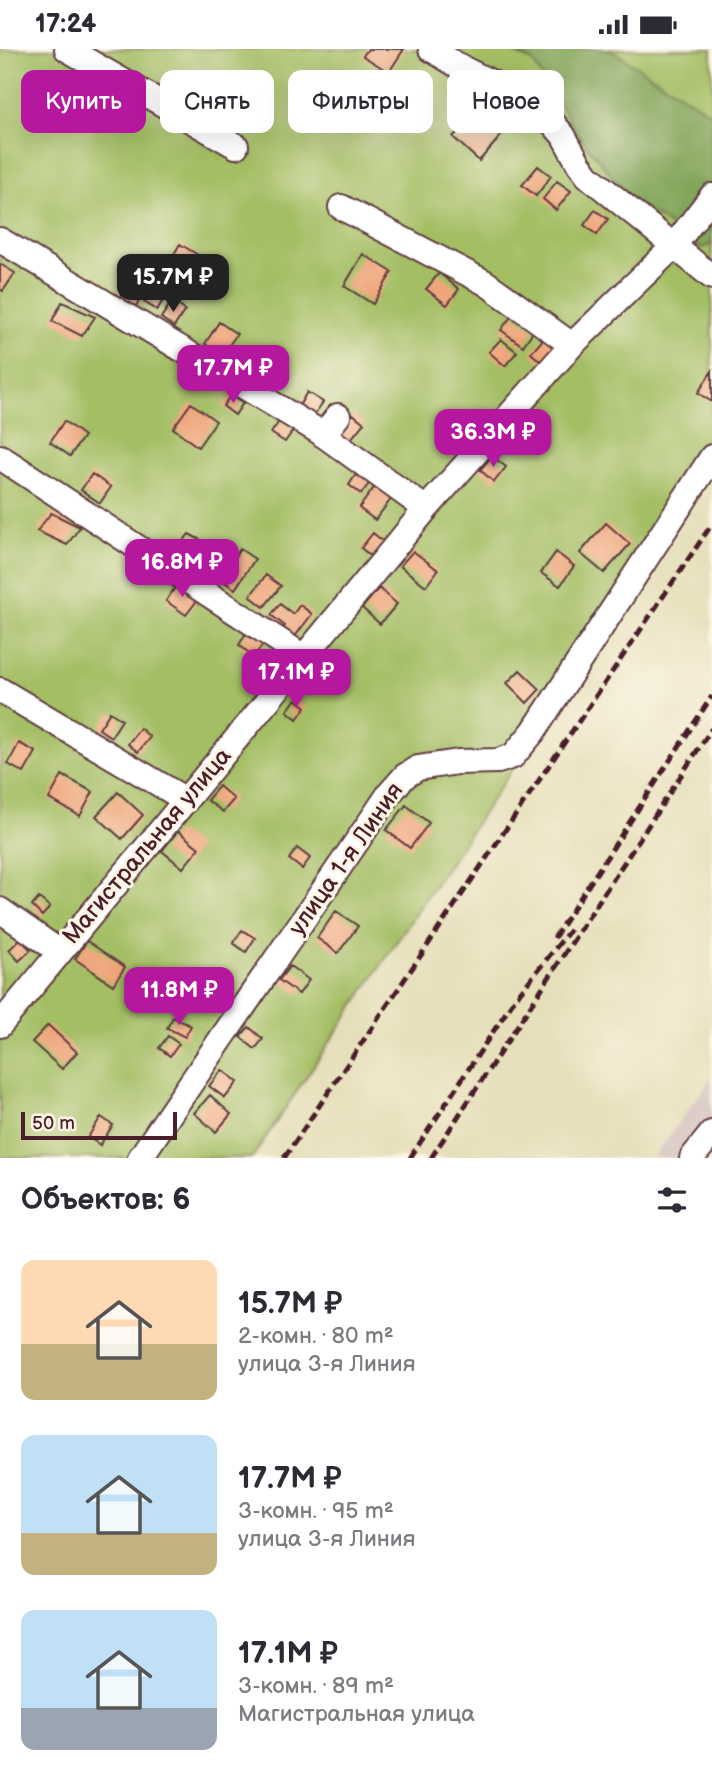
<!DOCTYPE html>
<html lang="ru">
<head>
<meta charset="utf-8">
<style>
  body { margin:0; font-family:"Balsamiq Sans",sans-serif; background:#f2f2f3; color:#2b2b33; height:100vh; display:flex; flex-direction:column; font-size:26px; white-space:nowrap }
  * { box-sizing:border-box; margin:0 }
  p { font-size:23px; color:#7c7c81 }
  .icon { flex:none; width:38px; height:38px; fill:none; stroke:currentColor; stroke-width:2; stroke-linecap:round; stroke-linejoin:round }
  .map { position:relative; height:1109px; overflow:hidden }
  .details { display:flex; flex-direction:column; background:#fff; flex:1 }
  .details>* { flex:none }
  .banner { position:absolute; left:21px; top:21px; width:670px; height:63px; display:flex; gap:14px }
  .scale { position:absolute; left:21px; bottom:18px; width:156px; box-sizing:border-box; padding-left:7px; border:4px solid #4a1f2b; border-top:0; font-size:19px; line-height:24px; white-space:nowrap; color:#4a1f2b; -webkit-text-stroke:5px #fcf5e5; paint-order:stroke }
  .price { position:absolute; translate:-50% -60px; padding:0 16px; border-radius:14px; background:#b5179e; color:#fff; font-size:23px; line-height:46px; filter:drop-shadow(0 2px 4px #0008) }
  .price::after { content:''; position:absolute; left:50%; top:42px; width:21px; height:16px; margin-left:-10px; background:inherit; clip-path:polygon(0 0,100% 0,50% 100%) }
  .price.current { background:#222; color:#fff }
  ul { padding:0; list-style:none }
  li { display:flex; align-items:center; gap:21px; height:175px; padding:0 21px }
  li span { display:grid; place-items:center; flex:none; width:196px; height:140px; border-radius:14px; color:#555 }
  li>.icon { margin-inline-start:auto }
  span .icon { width:84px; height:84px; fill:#fffc; stroke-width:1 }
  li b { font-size:30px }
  h2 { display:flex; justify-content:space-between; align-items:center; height:84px; padding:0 21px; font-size:30px }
  .tag { padding:0 24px; border-radius:14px; background:#fff; box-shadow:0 7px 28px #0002; font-size:24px; line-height:63px }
  .tag.current { background:#b5179e; color:#fff }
  .status { display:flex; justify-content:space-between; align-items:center; height:49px; padding:0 35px; background:#fff; direction:ltr }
  .status svg { height:19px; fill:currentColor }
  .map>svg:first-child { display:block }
</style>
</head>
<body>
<div class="status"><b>17:24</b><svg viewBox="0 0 49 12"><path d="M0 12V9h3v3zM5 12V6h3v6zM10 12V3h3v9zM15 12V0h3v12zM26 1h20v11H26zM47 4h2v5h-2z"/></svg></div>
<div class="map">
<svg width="712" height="1109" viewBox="0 0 712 1109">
  <rect width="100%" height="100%" fill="#fcf5e5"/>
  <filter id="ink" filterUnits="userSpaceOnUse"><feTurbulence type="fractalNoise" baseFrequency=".0143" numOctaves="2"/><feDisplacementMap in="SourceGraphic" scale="14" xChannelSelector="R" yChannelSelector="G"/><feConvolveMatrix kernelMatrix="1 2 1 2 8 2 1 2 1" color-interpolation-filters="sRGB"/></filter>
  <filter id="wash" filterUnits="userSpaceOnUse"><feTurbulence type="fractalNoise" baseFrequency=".00686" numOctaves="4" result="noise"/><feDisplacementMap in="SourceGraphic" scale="28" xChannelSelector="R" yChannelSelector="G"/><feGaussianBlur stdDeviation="1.57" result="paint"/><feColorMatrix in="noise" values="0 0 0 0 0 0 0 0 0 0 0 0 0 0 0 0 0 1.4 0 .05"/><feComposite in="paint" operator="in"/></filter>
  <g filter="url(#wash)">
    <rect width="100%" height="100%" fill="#e6dfba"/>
    <path fill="#d2bfc0" d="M712,1028V1109H653Z"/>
    <path fill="#a3be64" stroke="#766e48" stroke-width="2" d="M0,0H712V422L252,1109H0Z"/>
    <path fill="#82a55a" stroke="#666242" stroke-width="2" d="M506,0H609L712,65V195L702,199L633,152L583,92L532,12Z"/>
    <g id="blocks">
      <path fill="#efa57b" d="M368,0H404L389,23L363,7Z
        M475,63L501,87L479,112L453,88Z
        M538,117L551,127L536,147L522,136Z
        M557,132L571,142L556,161L543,150Z
        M595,161L608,170L597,186L584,176Z
        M180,195L198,206L181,232L164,222Z
        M363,205L392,223L373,255L344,237Z
        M0,215L15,224L3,242L0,240Z
        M439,224L459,240L447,256L426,240Z
        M155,235L168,243L157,261L144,253Z
        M126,238L142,247L135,259L119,250Z
        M172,252L185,261L174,278L161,269Z
        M62,253L95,268L82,287L52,272Z
        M513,265L534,281L523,297L501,281Z
        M219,273L237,285L222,306L205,295Z
        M547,286L557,294L541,313L531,304Z
        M501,290L517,303L505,317L489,303Z
        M712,322V353L698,344Z
        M307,343L323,353L314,366L299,357Z
        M231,346L243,354L235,366L223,357Z
        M191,354L216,372L198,398L173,379Z
        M353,365L364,374L347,395L331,382L347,372Z
        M280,371L294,380L285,393L271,384Z
        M64,372L84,387L70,407L50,393Z
        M492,407L506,418L494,433L480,421Z
        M358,422L371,432L361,445L349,436Z
        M92,425L111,438L100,454L81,441Z
        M376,436L392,449L375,471L359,459Z
        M51,464L80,478L67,496L37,482Z
        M606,474L630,495L604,524L580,504Z
        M373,484L385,494L373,509L361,499Z
        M189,485L212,497L202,518L175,503Z
        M240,500L255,510L235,540L220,530Z
        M413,502L438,521L426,537L400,517Z
        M556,503L574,517L560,537L541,524Z
        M266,526L281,537L264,558L250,547Z
        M178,534L199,549L186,566L166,552Z
        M379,539L397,555L380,575L362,559Z
        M280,555L293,565L300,556L312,565L293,590L281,581L285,577L271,566Z
        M249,579L266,591L254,608L239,596Z
        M520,621L540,640L527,654L507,634Z
        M304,624L319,636L314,643L298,632Z
        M296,650L306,658L297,670L287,662Z
        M110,663L122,671L111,688L99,680Z
        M140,679L150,688L138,703L128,695Z
        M19,694L36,703L24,724L8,715Z
        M62,726L93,743L80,767L49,750Z
        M219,737L234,750L223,763L207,751Z
        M118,743L143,766L122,790L96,767Z
        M406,756L429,774L410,799L386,781Z
        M178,782L199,799L183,819L162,802Z
        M297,799L310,809L302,820L289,810Z
        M39,849L50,858L42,867L32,857Z
        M336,862L358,877L338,904L317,889Z
        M242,881L255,889L246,903L233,894Z
        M20,890L31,901L19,912L9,901Z
        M87,892L125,918L113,936L75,910Z
        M290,917L309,931L299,945L279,931Z
        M173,968L191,977L185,988L167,979Z
        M48,976L77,1003L62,1020L32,993Z
        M249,978L263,990L255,1000L240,988Z
        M168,987L179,995L170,1007L159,999Z
        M222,1021L238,1033L225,1049L209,1037Z
        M210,1046L231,1065L216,1083L194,1064Z
        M101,1068L113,1076L100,1096L88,1088Z"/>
    </g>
  </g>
  <g filter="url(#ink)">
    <use href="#blocks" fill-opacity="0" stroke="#613c40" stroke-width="2"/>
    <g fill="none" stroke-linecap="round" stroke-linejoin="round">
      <g stroke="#613c40" stroke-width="28">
        <path id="minor" d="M67,0L236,97
          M431,0L462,19L537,56L563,86L579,115L588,127L712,228
          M341,158L486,234L572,296
          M0,191L318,382L426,460
          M323,386L338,367
          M0,408L304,608
          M0,641L186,751
          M0,861L60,903
          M0,976L426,460L572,296L673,198L712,147
          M140,1109C222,987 307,867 389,745L405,727L418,719L458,713L498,712L513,707L533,683L712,408
          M692,1109L712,1084"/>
      </g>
      <use href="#minor" stroke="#fff" stroke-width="24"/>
      <path stroke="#4a1f2b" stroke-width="5" stroke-dasharray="10 5" stroke-linecap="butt" d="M554,889L712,647
        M284,1109L712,475
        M410,1109L514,951L570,881
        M431,1109L712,679"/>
    </g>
  </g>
  <g text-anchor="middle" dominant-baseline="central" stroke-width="6" stroke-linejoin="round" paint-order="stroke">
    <g font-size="24" fill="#4a1f2b" stroke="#fcf5e5">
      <text transform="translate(147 797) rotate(-50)">Магистральная улица</text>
      <text transform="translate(346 810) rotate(-55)">улица 1-я Линия</text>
    </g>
  </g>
</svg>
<div class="scale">50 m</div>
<b class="price current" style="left:173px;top:265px">15.7M ₽</b>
<b class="price" style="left:233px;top:356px">17.7M ₽</b>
<b class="price" style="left:493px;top:420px">36.3M ₽</b>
<b class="price" style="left:182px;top:550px">16.8M ₽</b>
<b class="price" style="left:296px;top:660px">17.1M ₽</b>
<b class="price" style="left:179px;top:978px">11.8M ₽</b>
<div class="banner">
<a class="tag current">Купить</a>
<a class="tag">Снять</a>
<a class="tag">Фильтры</a>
<a class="tag">Новое</a>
</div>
</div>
<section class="details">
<h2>Объектов: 6<svg class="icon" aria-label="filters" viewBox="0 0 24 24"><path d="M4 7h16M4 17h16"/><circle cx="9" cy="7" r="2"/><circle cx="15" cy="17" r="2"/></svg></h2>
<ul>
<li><span style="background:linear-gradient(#ffd9b3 60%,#c2b280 0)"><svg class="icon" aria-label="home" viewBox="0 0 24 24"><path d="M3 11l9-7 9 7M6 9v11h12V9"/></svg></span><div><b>15.7M ₽</b><p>2-комн. · 80 m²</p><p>улица 3-я Линия</p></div></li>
<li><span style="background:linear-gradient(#bfe0f5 70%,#c2b280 0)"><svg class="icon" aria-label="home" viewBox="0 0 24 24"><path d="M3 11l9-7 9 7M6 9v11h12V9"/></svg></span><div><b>17.7M ₽</b><p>3-комн. · 95 m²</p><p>улица 3-я Линия</p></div></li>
<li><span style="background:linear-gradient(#bfe0f5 70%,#9aa5b1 0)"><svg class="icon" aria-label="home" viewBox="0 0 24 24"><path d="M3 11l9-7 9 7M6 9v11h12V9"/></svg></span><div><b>17.1M ₽</b><p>3-комн. · 89 m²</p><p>Магистральная улица</p></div></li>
</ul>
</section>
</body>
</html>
